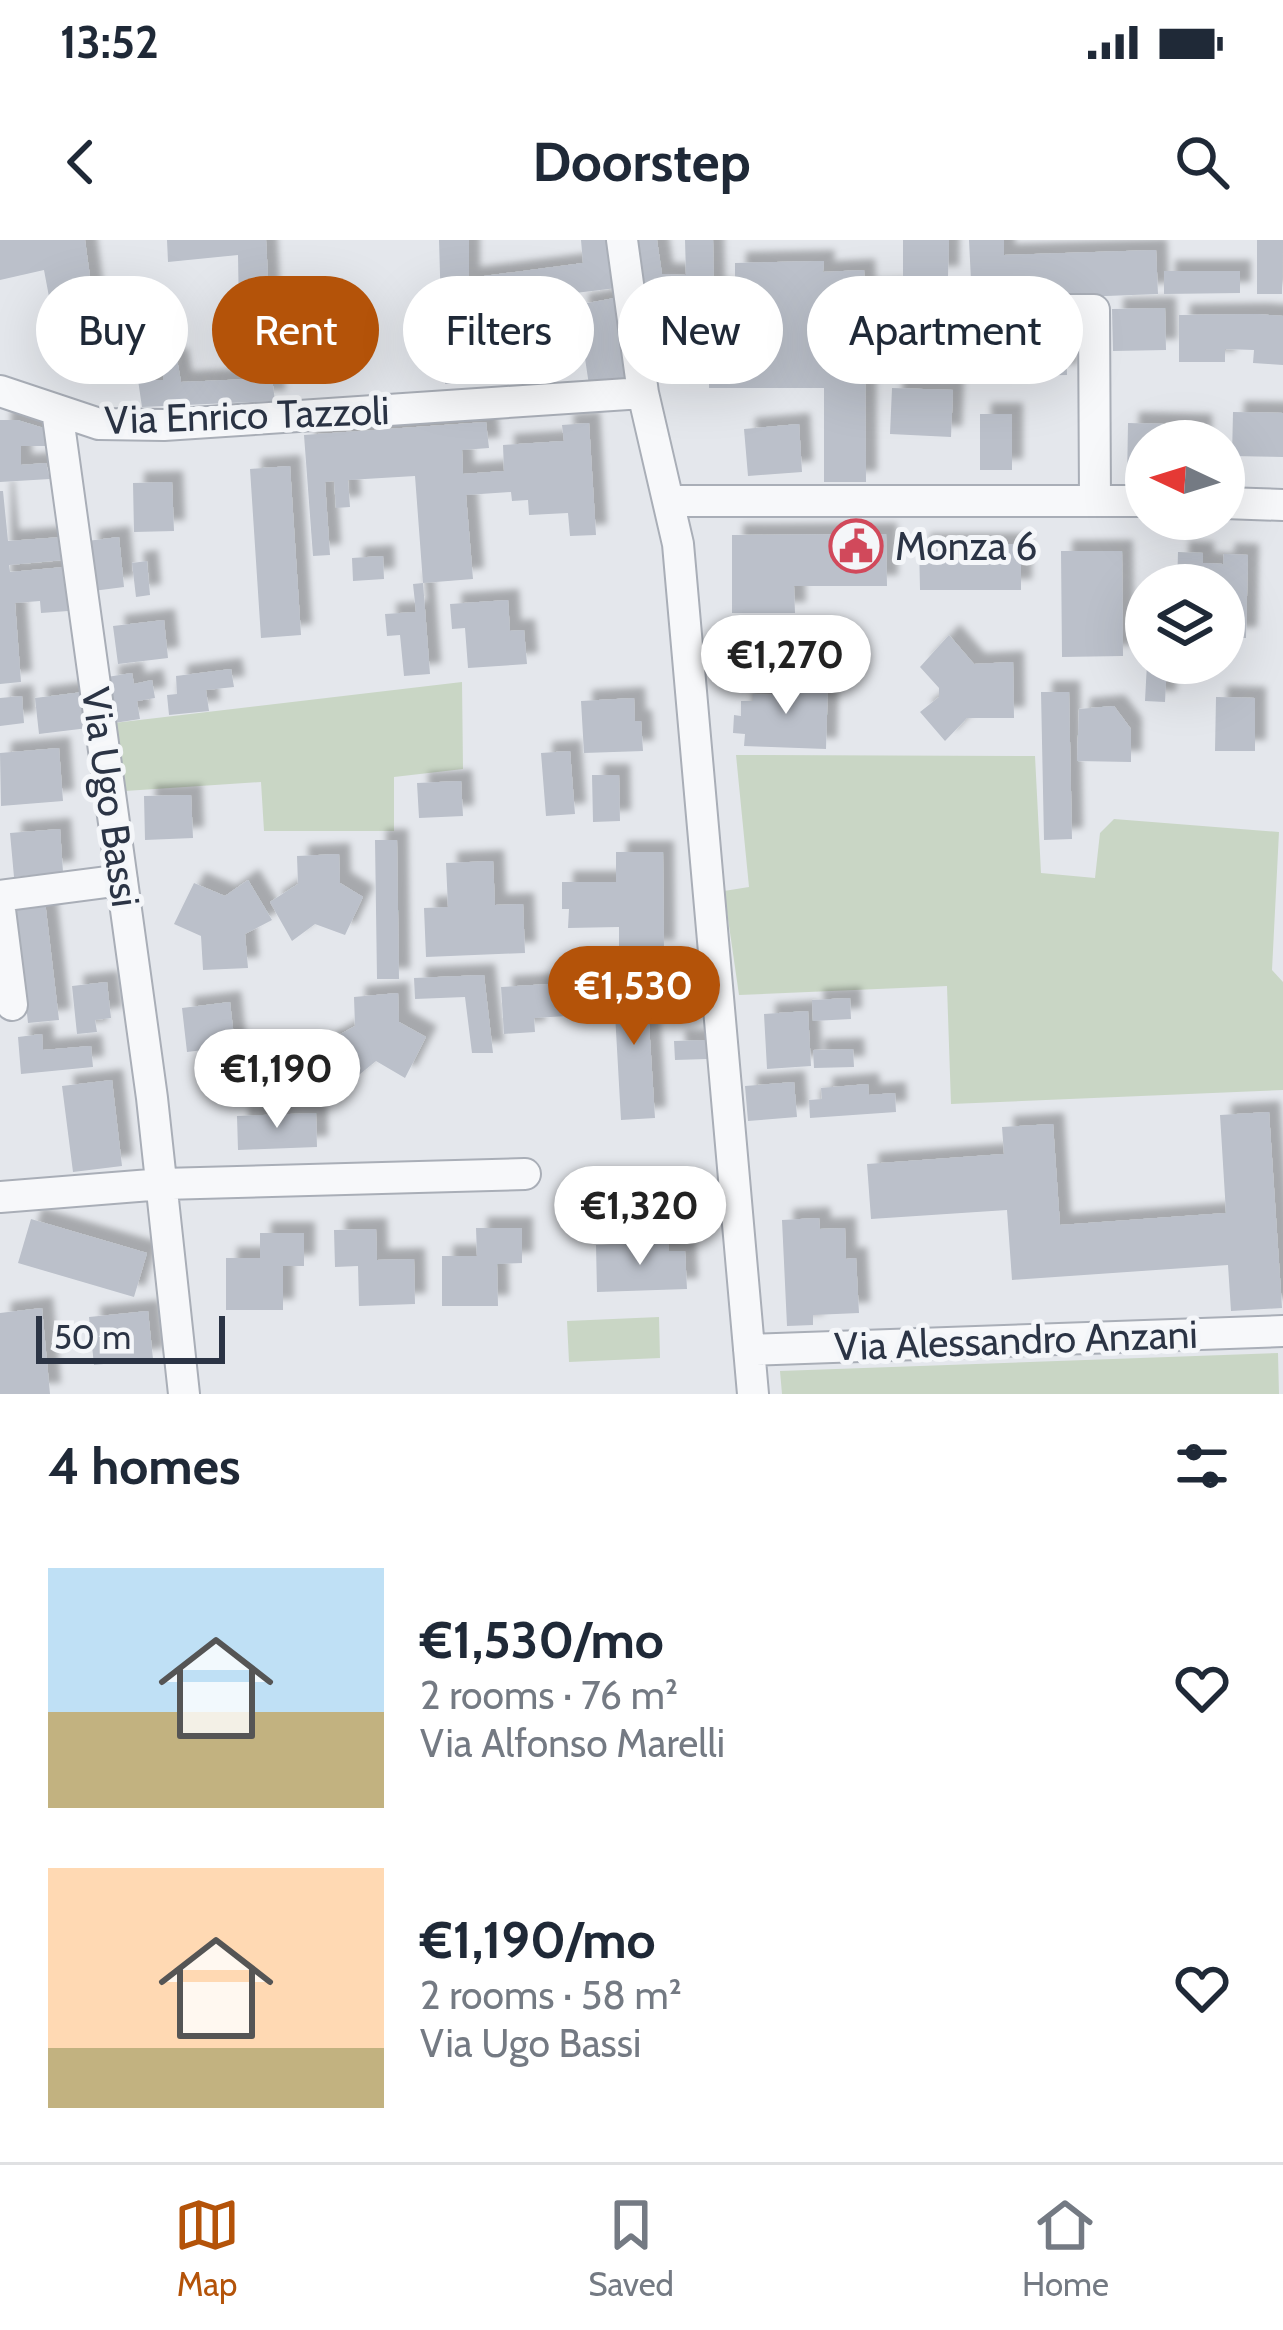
<!DOCTYPE html>
<html lang="en">
<head>
<meta charset="utf-8">
<style>
  body { margin:0; font-family:Cabin,sans-serif; background:#f6f6f7; color:#1f2937; height:100vh; display:flex; flex-direction:column; font-size:45px; white-space:nowrap }
  * { box-sizing:border-box; margin:0 }
  p { font-size:39px; color:#747a83 }
  .icon { flex:none; width:66px; height:66px; fill:none; stroke:currentColor; stroke-width:2; stroke-linecap:round; stroke-linejoin:round }
  .map { position:relative; height:1154px; overflow:hidden }
  .sheet { display:flex; flex-direction:column; background:#fff; flex:1 }
  .sheet>* { flex:none }
  .guide { position:absolute; left:36px; top:36px; width:1212px; height:108px; display:flex; gap:24px }
  .needle { width:78px; rotate:274deg }
  .controls { position:absolute; left:1125px; top:180px; display:grid; gap:24px }
  .controls a { display:grid; place-items:center; width:120px; height:120px; border-radius:50%; background:#fff; box-shadow:0 12px 48px #0002; font-size:60px }
  .scale { position:absolute; left:36px; bottom:30px; width:189px; box-sizing:border-box; padding-left:12px; border:6px solid #2b3445; border-top:0; font-size:33px; line-height:42px; white-space:nowrap; color:#2b3445; -webkit-text-stroke:9px #f4f6f9; paint-order:stroke }
  .price { position:absolute; translate:-50% -102px; padding:0 27px; border-radius:42px; background:#fff; color:#222; font-size:39px; line-height:78px; filter:drop-shadow(0 3px 6px #0008) }
  .price::after { content:''; position:absolute; left:50%; top:72px; width:36px; height:27px; margin-left:-18px; background:inherit; clip-path:polygon(0 0,100% 0,50% 100%) }
  .price.selected { background:#b45309; color:#fff }
  ul { padding:0; list-style:none }
  li { display:flex; align-items:center; gap:36px; height:300px; padding:0 48px }
  li span { display:grid; place-items:center; flex:none; width:336px; height:240px; border-radius:0px; color:#555 }
  li>.icon { margin-inline-start:auto }
  span .icon { width:144px; height:144px; fill:#fffc; stroke-width:1 }
  li b { font-size:51px }
  h2 { display:flex; justify-content:space-between; align-items:center; height:144px; padding:0 48px; font-size:51px }
  .pill { padding:0 42px; border-radius:54px; background:#fff; box-shadow:0 12px 48px #0002; font-size:42px; line-height:108px }
  .pill.selected { background:#b45309; color:#fff }
  .status { display:flex; justify-content:space-between; align-items:center; height:84px; padding:0 60px; background:#fff; direction:ltr }
  .status svg { height:33px; fill:currentColor }
  header { display:flex; justify-content:space-between; align-items:center; height:156px; padding:0 48px; background:#fff; font-size:54px; font-weight:800 }
  .menu { display:flex; justify-content:space-around; align-items:center; height:168px; border-top:3px solid #e0e1e3; background:#fff; font-size:33px; color:#747a83 }
  .menu a { display:grid; justify-items:center; gap:6px }
  .menu .selected { color:#b45309 }
  .map>svg:first-child { display:block }
</style>
</head>
<body>
<div class="status"><b>13:52</b><svg viewBox="0 0 49 12"><path d="M0 12V9h3v3zM5 12V6h3v6zM10 12V3h3v9zM15 12V0h3v12zM26 1h20v11H26zM47 4h2v5h-2z"/></svg></div>
<header><svg class="icon" aria-label="back" viewBox="0 0 24 24"><path d="M15 5l-7 7 7 7"/></svg>Doorstep<svg class="icon" aria-label="search" viewBox="0 0 24 24"><circle cx="10" cy="10" r="6"/><path d="M15 15l6 6"/></svg></header>
<div class="map">
<svg width="1283" height="1154" viewBox="0 0 1283 1154">
  <defs>
    <filter id="shadow"><feDropShadow dx="11" dy="-11" stdDeviation="3" flood-color="#0004"/></filter>
  </defs>
  <rect width="100%" height="100%" fill="#e4e7ec"/>
  <path fill="#c9d6c5" d="M462,442L463,529L394,537V591H264L261,542L125,551L114,483Z
    M736,515L1035,516L1041,633L1095,638L1100,593L1114,579L1279,592L1272,730L1283,742V850L951,864L947,746L739,755L724,651L749,647Z
    M659,1077L660,1118L569,1122L567,1081Z
    M1278,1113L1279,1154H782L780,1131Z"/>
  <path fill="#bbc0ca" filter="url(#shadow)" d="M0,0H85L101,117L61,121L44,30L0,40Z
    M167,0H266L270,74H239L238,15L168,22Z
    M439,0H469V38L583,23L581,0H610L617,48L441,69Z
    M632,0H657L662,34L686,35L685,0H713L714,50H735V23L824,21L823,32L864,30L865,50L895,49L897,116H865L866,242H824V148H709V128H666V50L639,52Z
    M903,0H949L948,37H903Z
    M969,0H1004V15L1156,10L1158,54L972,61Z
    M1257,0H1283L1282,54H1257Z
    M1164,31H1240V53L1164,54Z
    M620,57L633,143L589,145L577,65Z
    M1165,68L1166,110L1113,111L1112,69Z
    M1257,74L1283,76V125L1253,123L1254,110L1225,109V122H1179V75Z
    M539,96L548,136L445,144L452,103Z
    M1066,104L1067,135L989,137L988,105Z
    M177,119L181,142L272,138L275,161L142,167L138,140H163L164,120Z
    M892,148L953,150L951,197L890,194Z
    M1233,172L1283,173V217L1232,216Z
    M980,174H1012V230H980Z
    M0,180H17L47,189L49,206H21V225L46,223L50,239L0,242Z
    M486,182L489,208L462,210L463,234L504,231L503,205L564,201L562,185L589,183L596,295L570,296L568,273L529,275L528,260L512,261L511,252L466,255L473,339L423,343L430,434L404,436L400,395L387,396L385,374L416,372L413,344L423,343L415,236L348,240L350,267L336,268L334,241L325,242L330,315L313,316L304,195Z
    M1128,183L1201,185V201H1146V241H1127Z
    M799,184L802,232L748,236L744,189Z
    M290,226L301,395L261,398L250,229Z
    M172,242L174,291L134,292L133,243Z
    M0,251H3L8,301L62,297L64,320L9,325L10,332L64,327L68,371L41,373L40,361L15,363L21,442L0,444Z
    M886,294L887,346H794L795,373H732V295Z
    M119,297L124,347L93,351L87,301Z
    M919,304H1021V350H920Z
    M1061,311H1122L1123,416L1062,417Z
    M1178,312L1203,313V323L1223,324L1224,314L1248,315L1246,398H1224V345H1177Z
    M383,316L384,339L353,341L352,318Z
    M147,321L150,355L136,357L132,323Z
    M508,360L510,391L524,390L527,424L468,428L465,388L452,389L450,364Z
    M164,380L168,418L118,424L113,386Z
    M949,395L974,424L1013,422L1014,478H967L945,501L920,472L939,457V448L920,427Z
    M1147,423H1167L1165,462L1145,461Z
    M231,429L234,447L206,450L209,471L169,475L167,455L177,454L176,436Z
    M132,433L134,444L152,440L155,458L137,461L140,479L114,483L107,437Z
    M790,440L828,441L826,509L744,506L745,494L733,493L734,475L741,476V461H753V454L780,455V444L790,445Z
    M83,452L88,488L39,494L35,458Z
    M1041,452H1069L1072,599L1044,600Z
    M22,456L24,483L0,486V458Z
    M1216,457L1255,458V511H1215Z
    M634,458L635,481H641L643,511L584,513L581,461Z
    M1114,466L1131,489V522L1077,521L1079,469Z
    M59,508L63,561L1,566L0,513Z
    M570,511L575,574L546,576L541,513Z
    M592,535H619L620,581L593,582Z
    M461,541L463,576L419,578L417,543Z
    M191,555L193,598L145,600L144,556Z
    M60,589L63,632L14,637L10,593Z
    M375,600H397L399,739H377Z
    M616,612H663L664,711L619,712V687L568,688L569,669H562V642H616Z
    M339,614L340,643L363,657L345,695L315,684L292,701L270,662L298,644L297,616Z
    M493,621L495,665L523,664L525,713L426,717L424,668L448,667L446,623Z
    M248,640L272,680L245,694L248,728L203,730L201,696L174,684L194,643L225,656Z
    M45,661L59,780L28,783L15,664Z
    M484,735L493,813H472L465,757L415,759L414,738Z
    M646,736L655,878L621,880L613,738Z
    M708,737L709,761L663,763L662,738Z
    M107,742L111,778L95,780L97,792L77,794L72,746Z
    M565,743L567,776L534,778L535,792L504,794L501,747Z
    M398,753L399,782L426,797L405,838L376,821L349,843L324,803L355,786L354,757Z
    M850,758L851,779L813,781L812,760Z
    M230,762L235,806L187,812L182,768Z
    M808,771L811,826L767,829L764,774Z
    M42,794L43,810L91,806L93,827L21,834L18,797Z
    M706,800L707,819L675,820L674,801Z
    M853,809L854,827L814,828L813,810Z
    M112,840L122,926L73,932L62,846Z
    M794,842L797,877L748,881L745,846Z
    M868,844L869,855L895,853L896,872L810,878L809,860L822,859L821,848Z
    M1269,872L1282,1068L1231,1071L1228,1025L1012,1040L1007,970L871,979L867,924L1004,914L1002,887L1053,884L1060,985L1226,973L1220,875Z
    M316,873L317,907L238,910L237,876Z
    M819,978L820,989L845,988L846,1019L856,1018L859,1073L813,1075V1085L787,1086L782,980Z
    M31,979L147,1013L134,1057L18,1023Z
    M476,988H522V1023L497,1024L498,1066H442V1016H477Z
    M376,989L377,1020L414,1019L415,1064L359,1066L358,1026L335,1027L334,990Z
    M260,993H304V1026H283V1070H226V1018H260Z
    M668,1003L669,1011H685L687,1049L597,1052L596,1005Z
    M42,1068L50,1154H0V1073Z
    M148,1071L153,1119L94,1125L89,1077Z"/>
  <g fill="none" stroke-linecap="round" stroke-linejoin="round">
    <g stroke="#a9aeb7" stroke-width="34">
      <path id="minor" d="M622,0L643,153L678,304L753,1154
        M985,70H1094L1095,260
        M0,151L99,184L164,185L643,153
        M57,170L152,858L184,1154
        M669,261H1146
        M1224,263L1283,265
        M0,656L122,640
        M0,670L12,765
        M0,957L163,944L525,934
        M749,1110L1283,1091"/>
    </g>
    <use href="#minor" stroke="#f7f8fa" stroke-width="30"/>
  </g>
  <defs>
    <g id="civic-ring" transform="scale(2.7)"><circle r="9.5" fill="#f4f6f9" stroke="#d1495b" stroke-width="1.5"/><path d="M-.6-6.5H3V-4.5H.6V-3L4-1V1h2V6H-6V1h2V-1L-.6-3ZM-1.2 2.5V6h2.4V2.5Z" fill="#d1495b"/></g>
  </defs>
  <g fill-rule="evenodd">
    <use href="#civic-ring" x="856" y="306"/>
  </g>
  <g text-anchor="middle" dominant-baseline="central" stroke-width="10" stroke-linejoin="round" paint-order="stroke">
    <g font-size="39" fill="#2b3445" stroke="#f4f6f9">
      <text transform="translate(247 175) rotate(-2)">Via Enrico Tazzoli</text>
      <text transform="translate(111 557) rotate(82)">Via Ugo Bassi</text>
      <text transform="translate(1016 1100) rotate(-2)">Via Alessandro Anzani</text>
    </g>
    <g font-size="39" fill="#2b3445" stroke="#f4f6f9" text-anchor="start">
      <text x="895" y="306">Monza 6</text>
    </g>
  </g>
</svg>
<div class="controls">
<a><svg class="needle" viewBox="-14 -14 28 28"><path d="M0-13l5 13h-10z" fill="#e53935"/><path d="M0 13l5-13h-10z" fill="#747a83"/></svg></a>
<a><svg class="icon" aria-label="layers" viewBox="0 0 24 24"><path d="M12 4l9 5-9 5-9-5zM3 14l9 5 9-5"/></svg></a>
</div>
<div class="scale">50 m</div>
<b class="price" style="left:786px;top:477px">€1,270</b>
<b class="price selected" style="left:634px;top:808px">€1,530</b>
<b class="price" style="left:277px;top:891px">€1,190</b>
<b class="price" style="left:640px;top:1028px">€1,320</b>
<div class="guide">
<a class="pill">Buy</a>
<a class="pill selected">Rent</a>
<a class="pill">Filters</a>
<a class="pill">New</a>
<a class="pill">Apartment</a>
</div>
</div>
<section class="sheet">
<h2>4 homes<svg class="icon" aria-label="filters" viewBox="0 0 24 24"><path d="M4 7h16M4 17h16"/><circle cx="9" cy="7" r="2"/><circle cx="15" cy="17" r="2"/></svg></h2>
<ul>
<li><span style="background:linear-gradient(#bfe0f5 60%,#c2b280 0)"><svg class="icon" aria-label="home" viewBox="0 0 24 24"><path d="M3 11l9-7 9 7M6 9v11h12V9"/></svg></span><div><b>€1,530/mo</b><p>2 rooms · 76 m²</p><p>Via Alfonso Marelli</p></div><svg class="icon" aria-label="heart" viewBox="0 0 24 24"><path d="M12 20l-8-8c-3-5 5-10 8-4 3-6 11-1 8 4z"/></svg></li>
<li><span style="background:linear-gradient(#ffd9b3 75%,#c2b280 0)"><svg class="icon" aria-label="home" viewBox="0 0 24 24"><path d="M3 11l9-7 9 7M6 9v11h12V9"/></svg></span><div><b>€1,190/mo</b><p>2 rooms · 58 m²</p><p>Via Ugo Bassi</p></div><svg class="icon" aria-label="heart" viewBox="0 0 24 24"><path d="M12 20l-8-8c-3-5 5-10 8-4 3-6 11-1 8 4z"/></svg></li>
</ul>
</section>
<nav class="menu">
<a class="selected"><svg class="icon" aria-label="map" viewBox="0 0 24 24"><path d="M3 6l6-2 6 2 6-2v14l-6 2-6-2-6 2zM9 4v14M15 6v14"/></svg>Map</a>
<a><svg class="icon" aria-label="saved" viewBox="0 0 24 24"><path d="M7 4h10v16l-5-4-5 4z"/></svg>Saved</a>
<a><svg class="icon" aria-label="home" viewBox="0 0 24 24"><path d="M3 11l9-7 9 7M6 9v11h12V9"/></svg>Home</a>
</nav>
</body>
</html>
